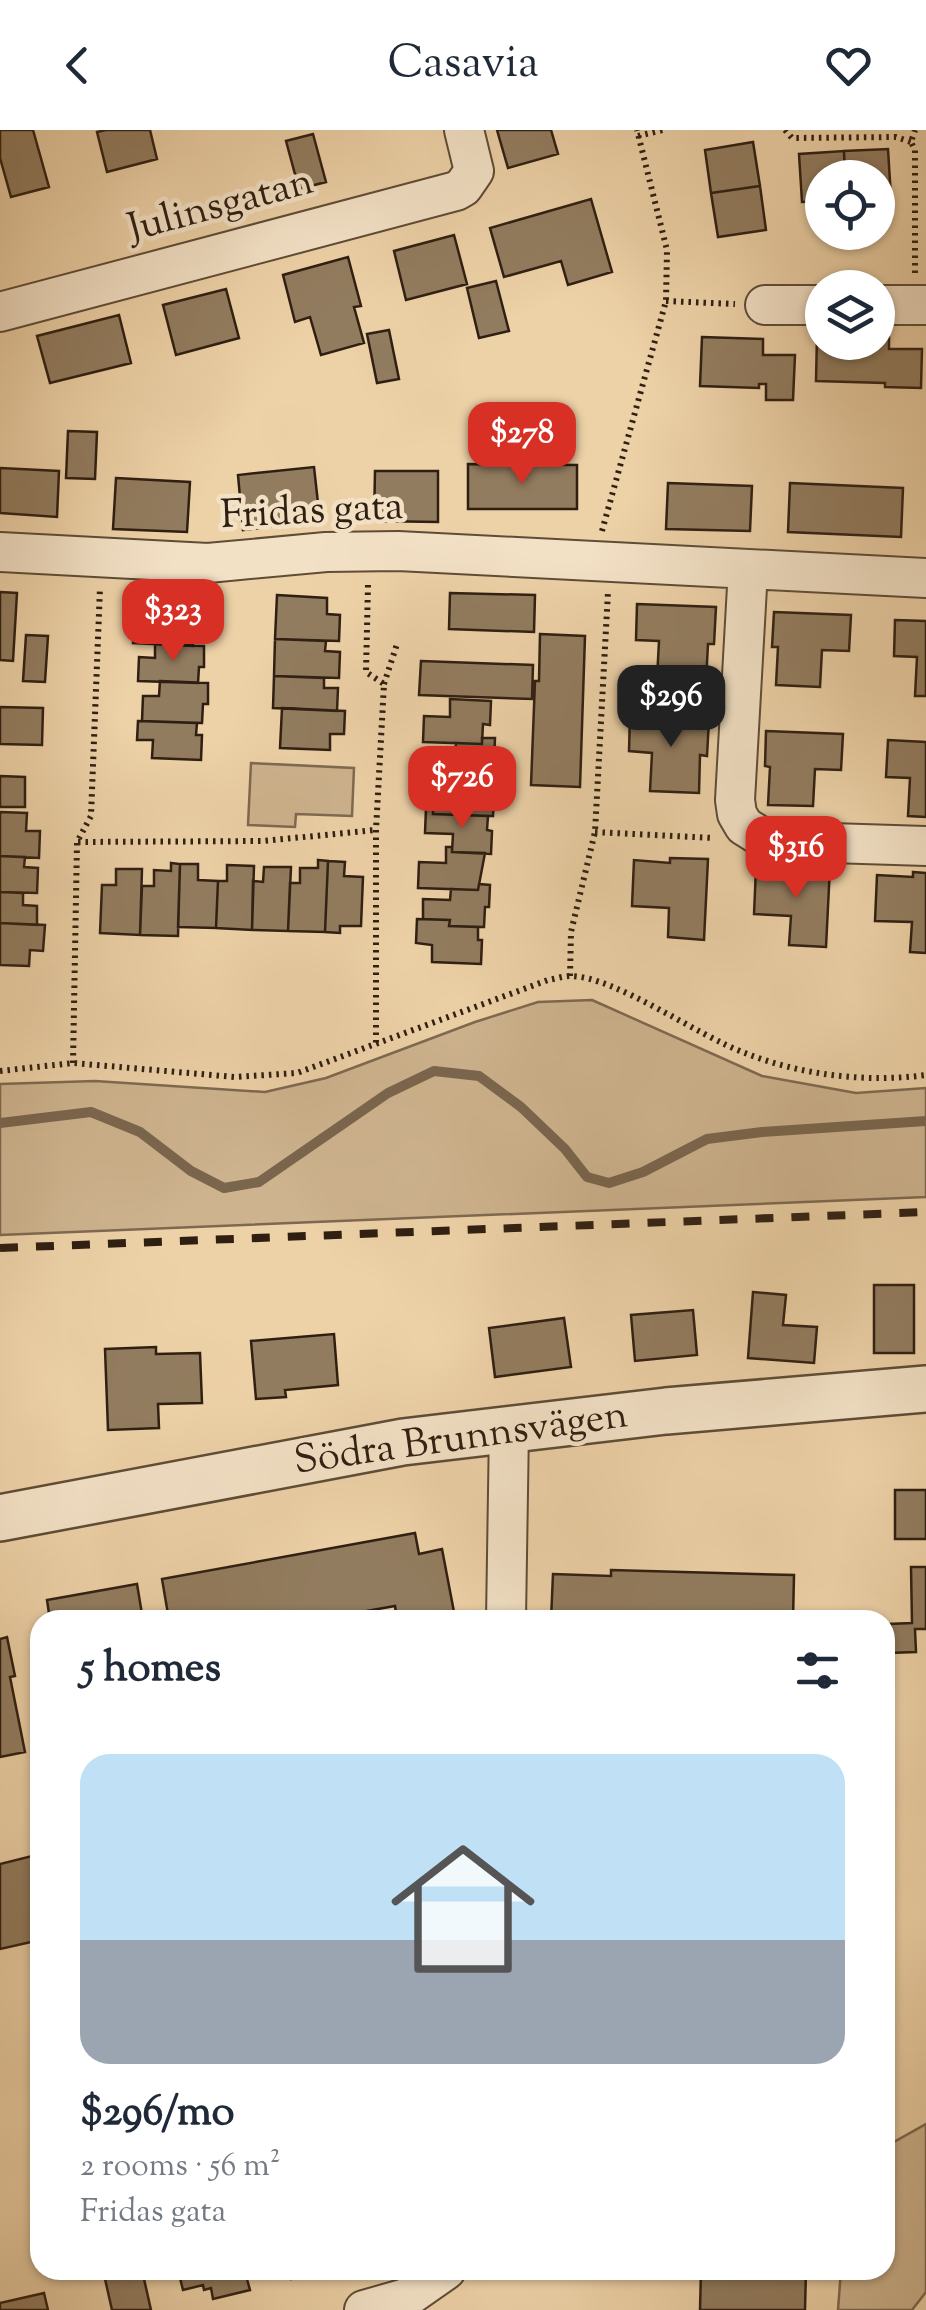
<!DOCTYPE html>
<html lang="en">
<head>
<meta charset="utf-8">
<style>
  body { margin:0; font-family:"Sorts Mill Goudy",serif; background:#f6f6f7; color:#1f2937; height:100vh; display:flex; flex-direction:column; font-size:38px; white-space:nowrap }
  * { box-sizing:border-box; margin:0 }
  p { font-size:32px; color:#747a83 }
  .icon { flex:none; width:55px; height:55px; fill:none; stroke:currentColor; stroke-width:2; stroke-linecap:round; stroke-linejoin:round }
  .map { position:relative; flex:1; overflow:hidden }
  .side { position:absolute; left:30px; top:1480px; width:865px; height:670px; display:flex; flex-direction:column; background:#fff; border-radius:30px; box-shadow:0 2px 8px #0004 }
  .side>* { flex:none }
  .fabs { position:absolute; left:805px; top:30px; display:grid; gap:20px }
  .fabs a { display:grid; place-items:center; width:90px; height:90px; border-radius:50%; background:#fff; box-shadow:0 2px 8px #0004; font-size:50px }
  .price { position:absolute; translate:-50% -85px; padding:0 22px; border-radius:20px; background:#d93025; color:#fff; font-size:32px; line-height:65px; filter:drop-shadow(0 2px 5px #0008) }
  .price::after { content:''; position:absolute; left:50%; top:60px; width:30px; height:22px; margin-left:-15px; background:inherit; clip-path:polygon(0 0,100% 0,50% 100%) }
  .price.selected { background:#222; color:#fff }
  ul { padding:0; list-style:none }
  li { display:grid; align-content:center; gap:20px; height:530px; padding:0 50px }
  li+li { border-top:2px solid #e0e1e3 }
  li span { display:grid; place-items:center; height:310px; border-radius:30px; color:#555 }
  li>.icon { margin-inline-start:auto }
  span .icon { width:180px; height:180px; fill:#fffc; stroke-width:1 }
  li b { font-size:42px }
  h2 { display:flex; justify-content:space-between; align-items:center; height:120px; padding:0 50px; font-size:42px }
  header { display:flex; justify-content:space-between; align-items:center; height:130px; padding:0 50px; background:#fff; font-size:45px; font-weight:600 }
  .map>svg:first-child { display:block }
</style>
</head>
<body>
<header><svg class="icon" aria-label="back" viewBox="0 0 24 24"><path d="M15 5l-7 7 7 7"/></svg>Casavia<svg class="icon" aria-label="heart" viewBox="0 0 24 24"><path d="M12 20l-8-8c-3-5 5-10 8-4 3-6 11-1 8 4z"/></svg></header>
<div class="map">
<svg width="926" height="2180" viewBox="0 0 926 2180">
  <rect width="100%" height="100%" fill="#edd1a7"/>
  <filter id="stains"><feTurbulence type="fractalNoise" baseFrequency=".002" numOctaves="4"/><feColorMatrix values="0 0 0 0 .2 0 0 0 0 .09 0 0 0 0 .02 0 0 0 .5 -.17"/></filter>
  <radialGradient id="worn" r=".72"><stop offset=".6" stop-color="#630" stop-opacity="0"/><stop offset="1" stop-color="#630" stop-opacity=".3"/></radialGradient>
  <path fill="#cdb38e" stroke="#7e6950" stroke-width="2.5" d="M251,633L354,638L352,686L296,684L295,697L248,695Z
    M592,870L762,946L856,963L926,958V1067L0,1105V954L95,951L265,962L326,948L475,892L538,872Z
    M926,1994V2162L912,2180H838L841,2140H885V2017Z"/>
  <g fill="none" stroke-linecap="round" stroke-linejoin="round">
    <path stroke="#7a654d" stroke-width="10" d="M0,993L91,982L140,1002L191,1041L224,1058L259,1052L388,963L434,941L479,946L521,977L565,1019L587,1047L609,1053L643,1042L707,1009L762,1002L926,991"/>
  </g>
  <path fill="#927c5f" stroke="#2f1f12" stroke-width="2.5" d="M0,0H33L49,57L11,67L0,28Z
    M106,0H150L157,29L107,42L97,2Z
    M497,0H551L558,24L508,38Z
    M313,4L326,52L299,59L286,11Z
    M753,12L760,56L711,63L705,20Z
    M888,19L891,68H878V48H845L844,21Z
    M844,21L845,48H822V71L802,72L799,24Z
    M760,56L766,100L718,107L711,63Z
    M591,69L612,142L568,155L561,131L504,147L490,98Z
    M454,105L467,154L406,170L394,121Z
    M348,127L361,176L354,177L364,213L321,225L310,187L295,192L283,145Z
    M496,151L509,201L479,208L467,158Z
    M226,159L239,208L176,225L163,175Z
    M119,185L131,233L50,253L37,206Z
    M389,200L399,249L377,253L367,204Z
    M817,205H822V212H878V206L889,207V219H922L921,258L885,257V253L816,251Z
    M702,207L763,209V225H795L793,270H766V254H759V258L700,256Z
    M68,301L97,302L95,349L66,348Z
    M468,334L577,335V379H468Z
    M314,337L320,391L243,400L238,345Z
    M0,338L59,341L57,387L0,383Z
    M375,341H438V392L374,391Z
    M116,348L190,352L187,402L113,399Z
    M668,353L752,356L750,401L666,399Z
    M790,353L903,358L901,407L788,402Z
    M0,462L17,463L13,531L0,530Z
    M450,463L535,465L534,502L449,499Z
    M277,465L327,468V484L340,485L339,511L275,509Z
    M637,474L716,477L714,514H708L706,552L657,549L659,511L636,510Z
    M151,475L199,477V500H194L193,516L133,513L134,491H150Z
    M774,482L851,485L849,521L822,520L820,557L776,555L778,517H772Z
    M895,490L926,491V566H915L917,527L894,526Z
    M540,504L585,506L580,657L531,655L535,551H539Z
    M26,505L48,506L45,552L23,551Z
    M275,509L326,511L325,521L340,522L339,548L274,546Z
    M155,514L204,516V537H199L198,553L138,551L139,527L155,528Z
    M421,531L533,535L532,569L419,565Z
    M274,546L324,548V558H338L337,581L273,578Z
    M160,551L208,553V574H203L202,593L142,591L143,566H159Z
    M450,569L491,571L490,595L483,594L482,614L423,612L424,586L450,587Z
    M0,577L43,578L42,615L0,614Z
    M282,578L345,581L344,604H330V620L280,618Z
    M630,585L709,589L707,626L700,625L699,663L650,661L652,623L629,621Z
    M138,591L197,593L196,605H202L201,630L152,628L153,610H137Z
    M766,601L843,604L841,640L815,639L813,676L768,675L770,637L765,636Z
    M482,608H495L494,631H489L488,650L427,648L428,623L455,624L456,613L482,614Z
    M888,610L926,612V687L908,686L910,648L886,647Z
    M488,644H500L499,667H494L493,686L433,684L434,659L461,660V649L488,650Z
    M0,646L25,647V677H0Z
    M426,678H433V684L488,686L487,700L492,701L491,724L452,722L453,704L425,703Z
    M0,682L27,683L26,701H40L39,728L0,726Z
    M446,717H452V722L485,723L478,760L418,758L419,732L446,733Z
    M0,726L25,727L24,737L38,738L37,763L0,762Z
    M670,728L708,729L704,810L668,807L669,778L632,776L634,730L670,733Z
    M318,730L328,731L325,802L288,801L290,753H300V738H318Z
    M328,731L345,732L344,746L363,747L361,796H340V803L325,802Z
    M171,733L180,734L178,806L140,805L142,756H154V740L171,741Z
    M180,734H198V750L218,751L216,798L178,797Z
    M227,735L254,736L252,800L216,798L218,751H227Z
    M792,735L830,737L826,817L789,815L791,786L754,784L756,738L792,740Z
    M264,737H291L288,801L252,800L253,751L263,752Z
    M116,739H142L140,805L100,803L102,755H116Z
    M913,742L926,743V823L910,822L912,792L875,791L877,745L913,747Z
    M479,754L490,755L489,777H485L484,797L449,796L450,790L423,789V769L450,770L451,759L478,760Z
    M0,762L23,763V775L37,776V795L0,793Z
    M417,789L450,790L449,796L478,797V810H482L481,834L432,832V815L416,813Z
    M0,793L45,795L43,821L30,820L29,836L0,835Z
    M874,1155H914V1223H874Z
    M753,1162L786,1165L783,1195L817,1197L814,1233L748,1228Z
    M693,1180L697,1225L635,1231L631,1185Z
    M564,1188L571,1237L495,1247L489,1198Z
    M334,1204L338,1255L285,1260L286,1267L256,1269L251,1211Z
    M156,1217V1224L200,1223L202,1273L158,1274L159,1298L108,1300L105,1219Z
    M895,1360H926V1409H895Z
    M415,1403L419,1424L442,1419L454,1482L449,1490H397L395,1476L316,1490H169L162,1449Z
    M911,1437H926V1499H915L916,1522L888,1523V1494L912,1493Z
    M611,1440L794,1445L793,1490H551L553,1444L611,1446Z
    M137,1454L143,1490H50L47,1470Z
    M7,1507L15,1546L10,1547L25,1622L0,1627V1509Z
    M40,1724V1810L0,1819V1734Z
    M103,2140H142L151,2180H112Z
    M178,2140H252L253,2148L247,2149L250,2160L213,2169L211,2158L204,2160L203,2155L183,2160Z
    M289,2140H332L291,2149Z
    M701,2140H806L805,2180H700Z
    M44,2163L48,2180H0V2173Z"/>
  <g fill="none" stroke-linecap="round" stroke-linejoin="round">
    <g stroke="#5e4c37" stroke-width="42">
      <path id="minor" d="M765,175H822
        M878,175H926
        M0,182L456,61L463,57L474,41L464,0
        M0,422L208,433L326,422L398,421L926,448
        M748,439L735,670L737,684L744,696L768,711L926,716
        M506,1490L509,1298
        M364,2180L406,2168L446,2140"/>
    </g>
    <g stroke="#5e4c37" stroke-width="50">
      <path id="tertiary" d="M0,1388L403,1312L666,1281L926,1259"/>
    </g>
    <path stroke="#2f1f12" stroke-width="6" stroke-dasharray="2.5 5" stroke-linecap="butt" d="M785,0L792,8L896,7L911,12
      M638,6L663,0
      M915,143V20L911,12L915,0
      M666,171L735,174
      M602,401L666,171L667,120L637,0
      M368,455L366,542L384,554L376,700V913
      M384,554L397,514
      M595,702L713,708
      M78,712L263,711L376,700
      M570,846L571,802L595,702L608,462
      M73,933L77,712L91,686L100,458
      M0,941L73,933L235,947L297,943L548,850C555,849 563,846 570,846C615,846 698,906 745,923C801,945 866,953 926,945"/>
    <use href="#minor" stroke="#f3e1c6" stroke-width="38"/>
    <use href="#tertiary" stroke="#f3e1c6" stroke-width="45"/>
    <path stroke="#2f1f12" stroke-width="8" stroke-dasharray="18 18" stroke-linecap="butt" d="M0,1118L926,1082"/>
  </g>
  <g text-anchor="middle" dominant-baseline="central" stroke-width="9" stroke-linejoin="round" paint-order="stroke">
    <g font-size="40" fill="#2f1f12" stroke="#f3e1c6">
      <text transform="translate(221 77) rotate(-15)">Julinsgatan</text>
      <text transform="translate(312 383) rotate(-3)">Fridas gata</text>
      <text transform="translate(461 1310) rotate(-8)">Södra Brunnsvägen</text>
    </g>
  </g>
  <rect width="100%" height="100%" filter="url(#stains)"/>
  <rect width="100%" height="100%" fill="url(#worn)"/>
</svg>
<div class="fabs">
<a><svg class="icon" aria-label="locate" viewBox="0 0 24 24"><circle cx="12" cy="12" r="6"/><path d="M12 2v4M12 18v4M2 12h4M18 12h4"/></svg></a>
<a><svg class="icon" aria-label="layers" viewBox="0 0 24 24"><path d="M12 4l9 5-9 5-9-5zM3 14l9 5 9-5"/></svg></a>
</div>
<b class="price" style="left:522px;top:357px">$278</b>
<b class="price" style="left:173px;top:534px">$323</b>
<b class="price selected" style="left:671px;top:620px">$296</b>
<b class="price" style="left:462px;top:701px">$726</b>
<b class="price" style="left:796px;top:771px">$316</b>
<section class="side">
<h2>5 homes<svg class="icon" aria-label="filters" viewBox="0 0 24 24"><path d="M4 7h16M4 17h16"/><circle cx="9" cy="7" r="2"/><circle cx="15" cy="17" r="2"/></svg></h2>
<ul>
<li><span style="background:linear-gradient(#bfe0f5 60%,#9aa5b1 0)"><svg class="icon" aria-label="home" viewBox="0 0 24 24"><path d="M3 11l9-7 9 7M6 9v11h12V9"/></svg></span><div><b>$296/mo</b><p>2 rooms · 56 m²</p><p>Fridas gata</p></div></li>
</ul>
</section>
</div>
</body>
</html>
